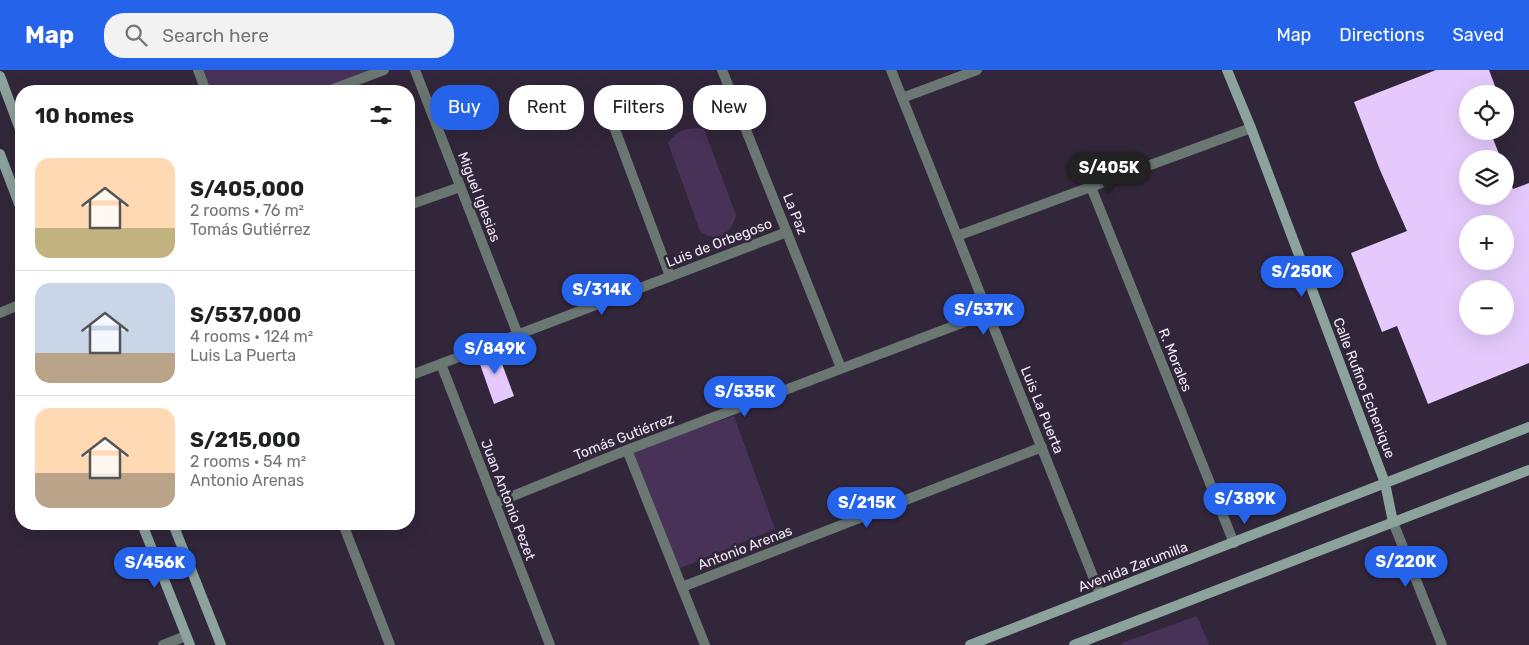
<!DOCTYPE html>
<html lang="en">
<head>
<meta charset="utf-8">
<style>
  body { margin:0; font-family:Rubik,sans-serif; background:#f2f2f2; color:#202124; height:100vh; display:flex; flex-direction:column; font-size:19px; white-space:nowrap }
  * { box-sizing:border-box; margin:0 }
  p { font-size:16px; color:#757577 }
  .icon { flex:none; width:28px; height:28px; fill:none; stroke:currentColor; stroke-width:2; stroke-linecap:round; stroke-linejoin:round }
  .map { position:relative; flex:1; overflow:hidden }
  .panel { position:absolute; left:15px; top:15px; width:400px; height:445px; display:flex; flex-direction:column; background:#fff; border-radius:20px; box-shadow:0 5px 20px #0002 }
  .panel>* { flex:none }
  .top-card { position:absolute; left:430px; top:15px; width:475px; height:45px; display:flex; gap:10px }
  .buttons { position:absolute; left:1459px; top:15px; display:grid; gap:10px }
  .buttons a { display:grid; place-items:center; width:55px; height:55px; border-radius:50%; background:#fff; box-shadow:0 5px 20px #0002; font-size:25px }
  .price { position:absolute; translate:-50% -42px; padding:0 11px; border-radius:18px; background:#2563eb; color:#fff; font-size:16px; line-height:32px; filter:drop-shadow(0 1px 2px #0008) }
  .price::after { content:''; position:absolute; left:50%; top:30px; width:15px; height:11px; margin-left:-8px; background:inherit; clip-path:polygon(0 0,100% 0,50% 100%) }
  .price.selected { background:#222; color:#fff }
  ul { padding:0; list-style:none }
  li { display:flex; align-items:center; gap:15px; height:125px; padding:0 20px }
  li+li { border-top:1px solid #e0e0e0 }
  li span { display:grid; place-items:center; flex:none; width:140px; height:100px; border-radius:15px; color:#555 }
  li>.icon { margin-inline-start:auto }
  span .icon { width:60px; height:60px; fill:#fffc; stroke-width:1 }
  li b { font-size:21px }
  h2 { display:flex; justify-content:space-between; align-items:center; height:60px; padding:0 20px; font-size:21px }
  .tag { padding:0 18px; border-radius:20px; background:#fff; box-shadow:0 5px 20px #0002; font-size:18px; line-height:45px }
  .tag.selected { background:#2563eb; color:#fff }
  header { display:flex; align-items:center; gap:30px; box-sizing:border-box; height:70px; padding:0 25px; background:#2563eb; color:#fff }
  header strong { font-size:24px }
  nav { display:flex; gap:28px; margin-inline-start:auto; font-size:18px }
  .search { width:350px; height:45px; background:#f2f2f2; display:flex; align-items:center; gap:12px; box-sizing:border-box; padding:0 18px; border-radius:20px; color:#757577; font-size:19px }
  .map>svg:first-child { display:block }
</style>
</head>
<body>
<header>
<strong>Map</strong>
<div class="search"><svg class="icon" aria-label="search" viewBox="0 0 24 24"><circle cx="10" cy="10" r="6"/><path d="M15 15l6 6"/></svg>Search here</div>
<nav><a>Map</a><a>Directions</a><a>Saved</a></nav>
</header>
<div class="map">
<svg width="1529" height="575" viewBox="0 0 1529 575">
  <rect width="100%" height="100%" fill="#32263a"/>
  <path fill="#483258" d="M198,0H384L328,21H206Z
    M695,58L704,59L736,145C732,164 716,174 700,161L668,73C677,61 681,60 695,58Z
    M734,346L775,459L676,500L632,380Z
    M1197,546L1209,575H1122V573Z"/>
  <path fill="#e5c9fc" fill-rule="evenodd" d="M1436,0H1489L1498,24H1468V61H1490L1501,89H1468V126H1505V99L1513,119L1529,113V293L1428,334L1397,256L1382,262L1351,183L1407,161L1380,100L1354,32ZM1468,154H1505V191H1468ZM1468,219H1505V256H1468Z
    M495,275L514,326L494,334L476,283Z"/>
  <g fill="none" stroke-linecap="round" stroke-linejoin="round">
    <path stroke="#6a7773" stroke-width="10" d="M198,0L206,21
      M415,0L518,265
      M722,0L841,298
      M891,0L1100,524
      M328,21L384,0
      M902,28L977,0
      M607,38L670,206
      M1091,117L1234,473
      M409,135L460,117
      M957,166L1251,58
      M0,243L21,234
      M441,294L550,575
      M409,306L787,162
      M627,380L705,575
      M495,433L627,380L988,243
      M1393,452L1442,575
      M343,454L390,575
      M682,517L1042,377
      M163,575L186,566"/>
    <path stroke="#8ca29c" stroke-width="10" d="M1227,0L1251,58L1385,413L1393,452
      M0,6L21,62
      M0,84L21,139
      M142,454L190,575
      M173,454L221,575
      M970,575L1529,357
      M1074,575L1529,400"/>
  </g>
  <g text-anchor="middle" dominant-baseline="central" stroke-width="5" stroke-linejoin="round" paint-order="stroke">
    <g font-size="14" fill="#f1eaf7" stroke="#32263a">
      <text transform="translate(479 127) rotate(69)">Miguel Iglesias</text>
      <text transform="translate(795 144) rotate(68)">La Paz</text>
      <text transform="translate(719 173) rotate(-21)">Luis de Orbegoso</text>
      <text transform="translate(1175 290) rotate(68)">R. Morales</text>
      <text transform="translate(1364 318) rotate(69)">Calle Rufino Echenique</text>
      <text transform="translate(1042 340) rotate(68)">Luis La Puerta</text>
      <text transform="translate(624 367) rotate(-21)">Tomás Gutiérrez</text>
      <text transform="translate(508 430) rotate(69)">Juan Antonio Pezet</text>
      <text transform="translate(745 478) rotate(-21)">Antonio Arenas</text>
      <text transform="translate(1133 497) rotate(-21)">Avenida Zarumilla</text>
    </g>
  </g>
</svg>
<div class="buttons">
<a><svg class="icon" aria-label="locate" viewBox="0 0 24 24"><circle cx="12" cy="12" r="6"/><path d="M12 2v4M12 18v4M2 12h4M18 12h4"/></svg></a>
<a><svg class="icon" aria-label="layers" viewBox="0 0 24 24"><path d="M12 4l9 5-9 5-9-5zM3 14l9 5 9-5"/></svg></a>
<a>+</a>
<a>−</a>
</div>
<b class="price selected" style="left:1109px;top:124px">S/405K</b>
<b class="price" style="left:1302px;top:228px">S/250K</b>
<b class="price" style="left:602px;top:246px">S/314K</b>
<b class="price" style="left:984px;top:266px">S/537K</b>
<b class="price" style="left:495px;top:305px">S/849K</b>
<b class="price" style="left:745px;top:348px">S/535K</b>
<b class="price" style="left:1245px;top:455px">S/389K</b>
<b class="price" style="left:867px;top:459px">S/215K</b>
<b class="price" style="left:1406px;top:518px">S/220K</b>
<b class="price" style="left:155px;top:519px">S/456K</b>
<div class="top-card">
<a class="tag selected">Buy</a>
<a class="tag">Rent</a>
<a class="tag">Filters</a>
<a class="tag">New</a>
</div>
<section class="panel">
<h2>10 homes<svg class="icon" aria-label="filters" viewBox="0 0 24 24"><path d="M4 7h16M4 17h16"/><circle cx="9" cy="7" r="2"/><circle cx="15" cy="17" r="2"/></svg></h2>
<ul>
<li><span style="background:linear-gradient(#ffd9b3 70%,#c2b280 0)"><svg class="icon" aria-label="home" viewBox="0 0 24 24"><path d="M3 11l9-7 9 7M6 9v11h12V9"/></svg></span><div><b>S/405,000</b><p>2 rooms · 76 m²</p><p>Tomás Gutiérrez</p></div></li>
<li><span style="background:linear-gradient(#c9d6e8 70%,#b9a48a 0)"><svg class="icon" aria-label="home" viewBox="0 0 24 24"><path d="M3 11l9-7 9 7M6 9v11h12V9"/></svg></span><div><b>S/537,000</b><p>4 rooms · 124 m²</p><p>Luis La Puerta</p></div></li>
<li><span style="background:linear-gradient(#ffd9b3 65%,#b9a48a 0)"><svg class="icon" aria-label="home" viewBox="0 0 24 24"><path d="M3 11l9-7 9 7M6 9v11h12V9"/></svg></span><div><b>S/215,000</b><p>2 rooms · 54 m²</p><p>Antonio Arenas</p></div></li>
</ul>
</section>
</div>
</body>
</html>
